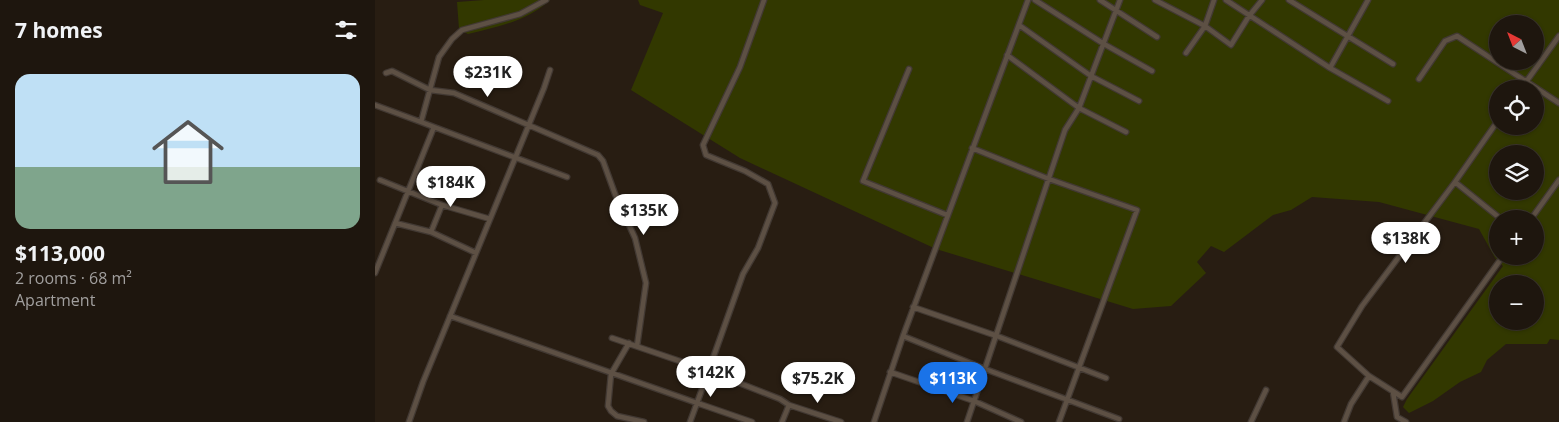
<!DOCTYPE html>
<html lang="en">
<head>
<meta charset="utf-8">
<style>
  body { margin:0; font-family:"Open Sans",sans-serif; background:#2b231c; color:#f1f3f6; height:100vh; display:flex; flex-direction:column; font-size:19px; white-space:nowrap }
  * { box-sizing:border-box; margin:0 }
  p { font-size:16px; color:#a19f9e }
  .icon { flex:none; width:28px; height:28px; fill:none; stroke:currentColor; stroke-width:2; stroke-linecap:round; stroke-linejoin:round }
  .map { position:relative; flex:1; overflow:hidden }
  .side { display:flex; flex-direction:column; background:#1e160e; width:375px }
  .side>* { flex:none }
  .needle { width:32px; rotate:318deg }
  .buttons { position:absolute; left:1114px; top:15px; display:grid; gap:10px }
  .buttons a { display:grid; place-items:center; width:55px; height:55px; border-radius:50%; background:#1e160e; box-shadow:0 1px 4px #0004,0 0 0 1px #3c352e; font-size:25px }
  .price { position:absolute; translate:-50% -42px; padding:0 11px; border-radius:18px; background:#fff; color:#222; font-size:16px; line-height:32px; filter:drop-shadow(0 1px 2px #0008) }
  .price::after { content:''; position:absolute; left:50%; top:30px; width:15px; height:11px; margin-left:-8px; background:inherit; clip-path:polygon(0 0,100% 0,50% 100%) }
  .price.active { background:#1a73e8; color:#fff }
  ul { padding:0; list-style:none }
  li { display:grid; align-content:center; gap:10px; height:265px; padding:0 15px }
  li+li { border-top:1px solid #3c352e }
  li span { display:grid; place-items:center; height:155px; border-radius:15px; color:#555 }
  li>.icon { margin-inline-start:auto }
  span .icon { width:90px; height:90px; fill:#fffc; stroke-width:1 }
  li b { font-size:21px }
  h2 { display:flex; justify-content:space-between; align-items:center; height:60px; padding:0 15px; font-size:21px }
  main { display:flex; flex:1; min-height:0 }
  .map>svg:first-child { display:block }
</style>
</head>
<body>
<main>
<section class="side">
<h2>7 homes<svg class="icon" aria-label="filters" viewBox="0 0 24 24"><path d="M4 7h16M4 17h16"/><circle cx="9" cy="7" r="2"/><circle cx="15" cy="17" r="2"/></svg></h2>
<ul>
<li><span style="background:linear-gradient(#bfe0f5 60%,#7fa58c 0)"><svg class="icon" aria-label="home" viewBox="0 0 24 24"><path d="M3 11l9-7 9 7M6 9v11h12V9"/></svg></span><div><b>$113,000</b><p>2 rooms · 68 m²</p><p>Apartment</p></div></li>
</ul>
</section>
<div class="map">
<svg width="1184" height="422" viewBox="0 0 1184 422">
  <rect width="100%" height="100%" fill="#281d12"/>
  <path fill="#323800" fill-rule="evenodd" d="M109,0H175C153,21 122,27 93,34L84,29L82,2Z
    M263,0H1184V340L1175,339L1172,344H1131L1112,360L1106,372L1085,382L1058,401L1034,413L1028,407L1032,399L1128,266L1120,258L1104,229L1004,202L937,197L916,210L898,215L849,252L836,246L822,262L831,273L796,306L758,309L561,249L365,158L256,90L288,13L265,5ZM1122,24H1160V61H1122ZM1122,89H1160V126H1122ZM1122,154H1160V191H1122ZM1122,219H1160V256H1122ZM1122,284H1160V321H1122Z"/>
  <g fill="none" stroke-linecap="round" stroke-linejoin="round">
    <g stroke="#423933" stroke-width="7">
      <path id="minor" d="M660,0L729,44L777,71
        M725,0L782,37
        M780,0L830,26L856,45L874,16L887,0
        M851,0L955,68L1013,101
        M914,0L1018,64
        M644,25L716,76L764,101
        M811,53L830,26L839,0
        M632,55L704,108L751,132
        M955,68L993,0
        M534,69L488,181L572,215
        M11,73L17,71L55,90L79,93L223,155L228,161L240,194L260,238L271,283L262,346
        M1044,79L1070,41L1082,36L1184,103
        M1146,89L1184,36
        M0,105L46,122
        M59,127L192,177
        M597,148L674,179L762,210L684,422
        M5,180L67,205L56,232L20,223
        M1080,182L1122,122
        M67,205L115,219
        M1156,219L1184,180
        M56,232L101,253
        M0,273L59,127L46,122L64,57L77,39L87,30L145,14L171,0
        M538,307L622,336L731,378
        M75,316L322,403L368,274L383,248L400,203L393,184L370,171L331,155L328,145L365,67L389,0
        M528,336L610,369L744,419
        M237,338L331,370L405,399L414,405L407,422
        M254,343L236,374L233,406L236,411L242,416L269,422
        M515,372L599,401L646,422
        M994,376L962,347L987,306L1080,182L1126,219
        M1018,392L1022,417L1031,422
        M414,405L466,422
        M34,422L48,382L169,88L175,70
        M315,422L322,403L377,422
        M499,422L528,336L653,0
        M592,422L690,130L704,108L745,0
        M876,422L891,390
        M969,422L976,404L994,376L1027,397L1128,256"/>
    </g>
    <use href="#minor" stroke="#5d5044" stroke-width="4.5"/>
  </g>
</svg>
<div class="buttons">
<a><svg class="needle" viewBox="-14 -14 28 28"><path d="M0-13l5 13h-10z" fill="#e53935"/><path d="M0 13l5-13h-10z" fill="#a19f9e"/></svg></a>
<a><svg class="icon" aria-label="locate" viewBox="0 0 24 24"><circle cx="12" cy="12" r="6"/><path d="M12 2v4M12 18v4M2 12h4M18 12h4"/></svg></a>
<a><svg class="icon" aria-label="layers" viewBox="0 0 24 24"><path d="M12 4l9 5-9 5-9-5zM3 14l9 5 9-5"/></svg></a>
<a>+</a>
<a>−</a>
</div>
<b class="price" style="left:113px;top:98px">$231K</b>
<b class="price" style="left:76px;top:208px">$184K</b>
<b class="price" style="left:269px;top:236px">$135K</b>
<b class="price" style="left:1031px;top:264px">$138K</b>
<b class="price" style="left:336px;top:398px">$142K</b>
<b class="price" style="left:443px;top:404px">$75.2K</b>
<b class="price active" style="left:578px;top:404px">$113K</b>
</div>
</main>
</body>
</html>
